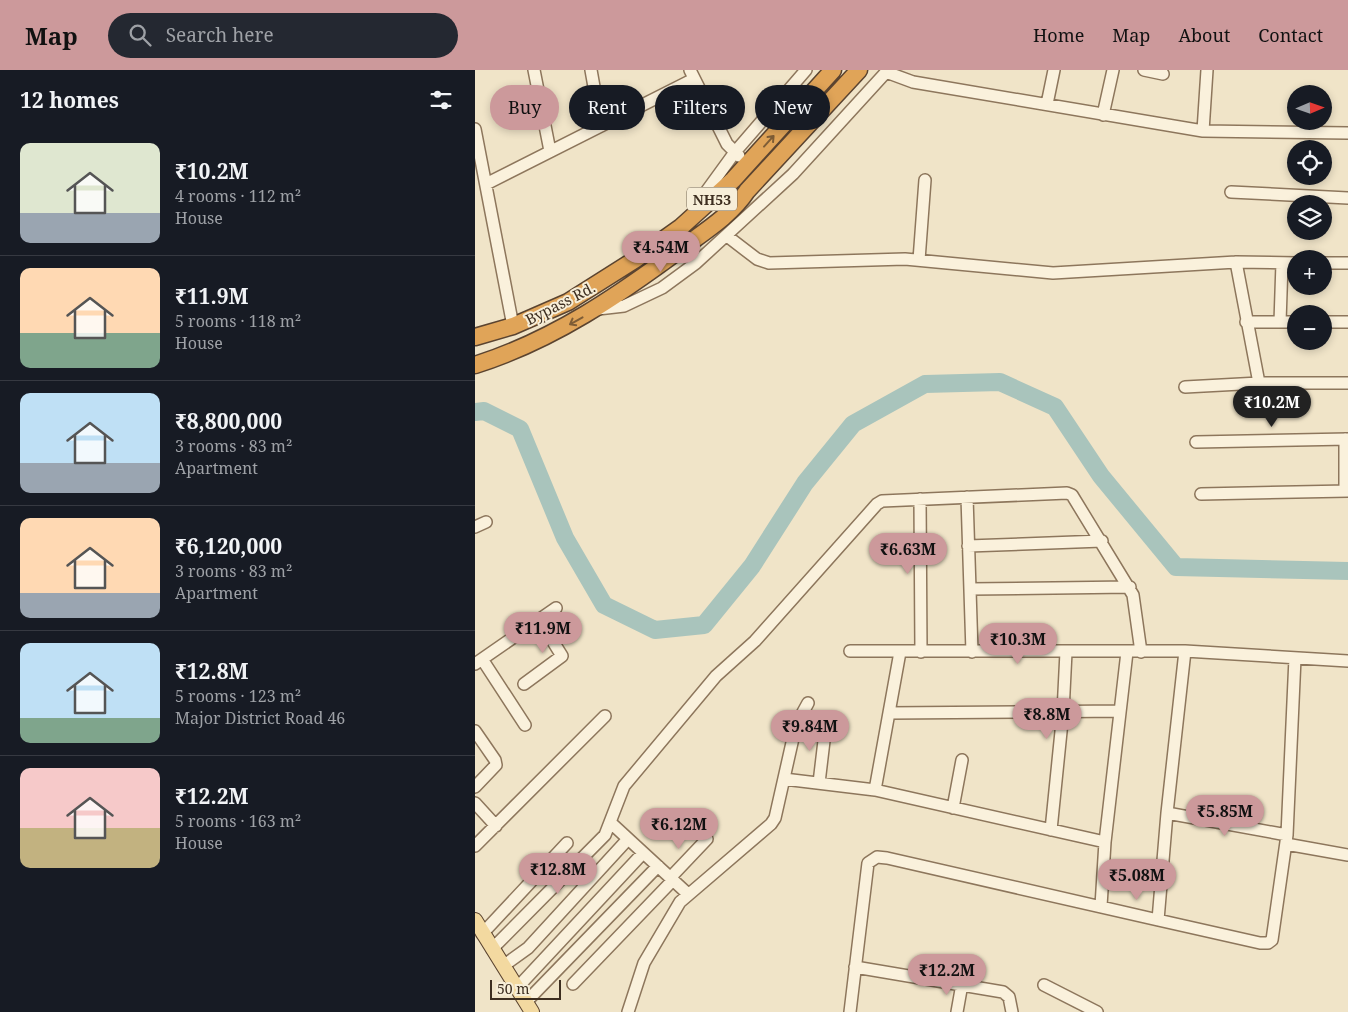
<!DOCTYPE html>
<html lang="en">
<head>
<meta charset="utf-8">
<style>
  body { margin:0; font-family:"Noto Serif",serif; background:#242831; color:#f1f3f6; height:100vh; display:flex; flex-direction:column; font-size:19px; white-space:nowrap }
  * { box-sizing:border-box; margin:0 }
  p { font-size:16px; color:#9ea1a6 }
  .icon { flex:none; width:28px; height:28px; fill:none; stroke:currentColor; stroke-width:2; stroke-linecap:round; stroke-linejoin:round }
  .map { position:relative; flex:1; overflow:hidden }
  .drawer { display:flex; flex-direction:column; background:#171b24; width:475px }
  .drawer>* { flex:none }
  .guide { position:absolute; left:15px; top:15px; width:475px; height:45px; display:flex; gap:10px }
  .needle { width:32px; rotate:88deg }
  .controls { position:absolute; left:812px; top:15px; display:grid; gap:10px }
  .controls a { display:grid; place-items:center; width:45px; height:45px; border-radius:50%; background:#171b24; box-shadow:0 2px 8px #0003; font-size:25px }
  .scale { position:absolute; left:15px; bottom:12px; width:71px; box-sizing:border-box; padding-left:5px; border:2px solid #3d2e20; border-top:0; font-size:14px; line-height:18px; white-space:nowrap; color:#3d2e20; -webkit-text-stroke:4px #f7eed8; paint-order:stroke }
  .price { position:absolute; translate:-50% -42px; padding:0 11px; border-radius:18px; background:#cc999b; color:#111; font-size:16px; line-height:32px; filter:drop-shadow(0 1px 2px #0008) }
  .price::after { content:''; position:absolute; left:50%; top:30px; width:15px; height:11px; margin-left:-8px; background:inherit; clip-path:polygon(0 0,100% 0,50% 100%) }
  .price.current { background:#222; color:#fff }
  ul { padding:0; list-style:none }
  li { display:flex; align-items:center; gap:15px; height:125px; padding:0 20px }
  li+li { border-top:1px solid #363941 }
  li span { display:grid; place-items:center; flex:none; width:140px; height:100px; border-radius:10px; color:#555 }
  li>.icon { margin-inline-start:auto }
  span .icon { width:60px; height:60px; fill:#fffc; stroke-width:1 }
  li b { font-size:21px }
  h2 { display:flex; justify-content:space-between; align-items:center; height:60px; padding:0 20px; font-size:21px }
  .pill { padding:0 18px; border-radius:22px; background:#171b24; box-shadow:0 2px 8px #0003; font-size:18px; line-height:45px }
  .pill.current { background:#cc999b; color:#111 }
  header { display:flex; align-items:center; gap:30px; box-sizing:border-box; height:70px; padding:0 25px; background:#cc999b; color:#111 }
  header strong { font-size:24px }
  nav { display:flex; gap:28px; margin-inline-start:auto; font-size:18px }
  .search { width:350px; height:45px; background:#242831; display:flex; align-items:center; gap:12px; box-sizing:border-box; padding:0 18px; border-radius:28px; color:#9ea1a6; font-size:19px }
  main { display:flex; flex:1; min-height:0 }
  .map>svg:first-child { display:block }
</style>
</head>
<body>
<header>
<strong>Map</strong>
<div class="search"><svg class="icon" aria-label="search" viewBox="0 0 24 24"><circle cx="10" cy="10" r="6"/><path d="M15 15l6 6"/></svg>Search here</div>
<nav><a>Home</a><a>Map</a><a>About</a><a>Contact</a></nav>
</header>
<main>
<section class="drawer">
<h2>12 homes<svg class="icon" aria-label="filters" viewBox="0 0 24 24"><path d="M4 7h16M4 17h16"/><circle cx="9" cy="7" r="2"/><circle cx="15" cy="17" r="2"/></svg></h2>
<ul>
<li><span style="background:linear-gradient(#dfe7d0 70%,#9aa5b1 0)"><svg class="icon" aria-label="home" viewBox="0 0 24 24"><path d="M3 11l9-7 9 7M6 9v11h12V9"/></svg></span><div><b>₹10.2M</b><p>4 rooms · 112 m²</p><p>House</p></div></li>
<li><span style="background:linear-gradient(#ffd9b3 65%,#7fa58c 0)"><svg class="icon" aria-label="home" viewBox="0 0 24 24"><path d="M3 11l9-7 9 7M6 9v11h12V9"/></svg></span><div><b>₹11.9M</b><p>5 rooms · 118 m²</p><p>House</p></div></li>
<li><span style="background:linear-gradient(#bfe0f5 70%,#9aa5b1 0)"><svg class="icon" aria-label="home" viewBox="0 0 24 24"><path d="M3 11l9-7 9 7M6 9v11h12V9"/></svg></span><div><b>₹8,800,000</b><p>3 rooms · 83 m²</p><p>Apartment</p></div></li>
<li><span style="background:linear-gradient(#ffd9b3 75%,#9aa5b1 0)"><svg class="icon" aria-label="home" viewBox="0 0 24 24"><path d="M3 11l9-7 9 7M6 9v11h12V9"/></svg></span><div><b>₹6,120,000</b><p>3 rooms · 83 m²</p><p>Apartment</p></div></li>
<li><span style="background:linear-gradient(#bfe0f5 75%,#7fa58c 0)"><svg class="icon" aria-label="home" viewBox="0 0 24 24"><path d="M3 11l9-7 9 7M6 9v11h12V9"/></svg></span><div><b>₹12.8M</b><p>5 rooms · 123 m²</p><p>Major District Road 46</p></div></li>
<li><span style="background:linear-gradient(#f6c9c9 60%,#c2b280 0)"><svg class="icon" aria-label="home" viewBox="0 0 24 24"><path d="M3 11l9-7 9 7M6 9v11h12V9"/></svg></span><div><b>₹12.2M</b><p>5 rooms · 163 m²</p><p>House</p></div></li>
</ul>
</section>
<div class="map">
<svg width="873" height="942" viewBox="0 0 873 942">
  <rect width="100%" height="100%" fill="#f0e4c8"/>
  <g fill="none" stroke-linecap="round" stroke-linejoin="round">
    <path stroke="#a9c4bc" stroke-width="18" d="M0,342L9,341L45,359L90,468L129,535L180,560L229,555L277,496L330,413L378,354L450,314L525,312L580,337L626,406L701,497L873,501"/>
    <g stroke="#8d765c" stroke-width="14">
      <path id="minor" d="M59,0L75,81
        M116,0L126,56
        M215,0L252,74L264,86
        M669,0L688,4
        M411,2L438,12L728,61L873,63
        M572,34L579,0
        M628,45L638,0
        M0,59L38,256
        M728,61L732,0
        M11,114L219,9
        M756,122L873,128
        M220,137L260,82L331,0
        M252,166L282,189L294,193L430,189L578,203L761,192L821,193
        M444,190L450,110
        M761,192L784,313
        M849,193H873
        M123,239L149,236L187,218L221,193L318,104L413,0
        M771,252H821
        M805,252L807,193
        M849,252H873
        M710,317L784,313H873
        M870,369V421
        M721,372L873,369
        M726,424L873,421
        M492,427L497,582
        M445,429L446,582
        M0,457L11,452
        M493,476L627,471
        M495,519L655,517
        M375,581H710
        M7,589L50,655
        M0,594L81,538
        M49,614L87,586L64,549
        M414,643L645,641
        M0,661L20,690L21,695L0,717
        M309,709L400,720L630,772
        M344,713L351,654
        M400,720L425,582
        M0,733L21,756
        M478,738L487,690
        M692,743L812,765
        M136,753L213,824
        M576,760L588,642L591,582
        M811,774L873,785
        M0,776L130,646
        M195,808L232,769
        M626,836L630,772L652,582
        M683,850L785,873H793L797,870L812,765L820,588
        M7,864L92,773
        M17,879L130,765L149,716L241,606L280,571L402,434L407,431L592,423L597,425L658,525L666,582
        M28,896L53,878L153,769
        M380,897L528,922L534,927L537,942
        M98,914L198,810
        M569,915L622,942
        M42,918L168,783
        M51,932L183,796
        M153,942L169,893L205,832L296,754L300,748L321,655L333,633
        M375,942L393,793L402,787L412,788L683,850L692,743L710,581L873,591
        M482,942L487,914"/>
    </g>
    <g stroke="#5b4430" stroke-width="16">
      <path id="major" d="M0,850L57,942"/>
    </g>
    <g stroke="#5b4430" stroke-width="19">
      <path id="highway" d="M0,267L38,256L93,232L161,189L206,157L258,110L358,0
        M0,295C79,270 144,225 210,176C232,160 257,144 272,121L384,0"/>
    </g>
    <use href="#minor" stroke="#faf1dc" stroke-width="11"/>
    <use href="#major" stroke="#f3d9a0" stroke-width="14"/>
    <use href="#highway" stroke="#e0a458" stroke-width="16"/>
  </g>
  <defs><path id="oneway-shaft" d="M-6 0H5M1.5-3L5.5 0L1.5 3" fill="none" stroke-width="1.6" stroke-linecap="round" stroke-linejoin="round" transform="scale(1.25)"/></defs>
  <g stroke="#7e5d36">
    <use href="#oneway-shaft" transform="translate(294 71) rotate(-48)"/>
    <use href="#oneway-shaft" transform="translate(101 251) rotate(151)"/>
  </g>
  <g text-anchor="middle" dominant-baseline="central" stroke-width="4" stroke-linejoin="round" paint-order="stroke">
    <rect fill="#f7eed8" stroke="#756857" stroke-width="1" x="212" y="117.5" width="50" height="23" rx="4"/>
    <g font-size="14" font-weight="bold" fill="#3d2e20">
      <text x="237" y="129">NH53</text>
    </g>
    <g font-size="15" fill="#3d2e20" stroke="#f7eed8">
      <text transform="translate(85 233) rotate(-27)">Bypass Rd.</text>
    </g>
  </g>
</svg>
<div class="controls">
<a><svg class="needle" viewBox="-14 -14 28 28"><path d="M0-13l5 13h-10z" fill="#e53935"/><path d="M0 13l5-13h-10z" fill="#9ea1a6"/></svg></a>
<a><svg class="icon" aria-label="locate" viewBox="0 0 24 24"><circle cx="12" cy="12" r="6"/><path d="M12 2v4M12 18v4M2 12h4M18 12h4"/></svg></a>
<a><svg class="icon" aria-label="layers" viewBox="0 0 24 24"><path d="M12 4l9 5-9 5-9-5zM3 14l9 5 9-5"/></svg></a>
<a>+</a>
<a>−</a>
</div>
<div class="scale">50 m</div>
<b class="price" style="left:186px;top:203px">₹4.54M</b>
<b class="price current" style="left:797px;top:358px">₹10.2M</b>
<b class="price" style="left:433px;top:505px">₹6.63M</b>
<b class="price" style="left:68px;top:584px">₹11.9M</b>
<b class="price" style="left:543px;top:595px">₹10.3M</b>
<b class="price" style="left:572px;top:670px">₹8.8M</b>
<b class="price" style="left:335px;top:682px">₹9.84M</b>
<b class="price" style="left:750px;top:767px">₹5.85M</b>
<b class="price" style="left:204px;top:780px">₹6.12M</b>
<b class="price" style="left:83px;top:825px">₹12.8M</b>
<b class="price" style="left:662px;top:831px">₹5.08M</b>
<b class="price" style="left:472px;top:926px">₹12.2M</b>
<div class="guide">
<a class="pill current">Buy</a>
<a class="pill">Rent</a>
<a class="pill">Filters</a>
<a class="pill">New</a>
</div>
</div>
</main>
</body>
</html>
